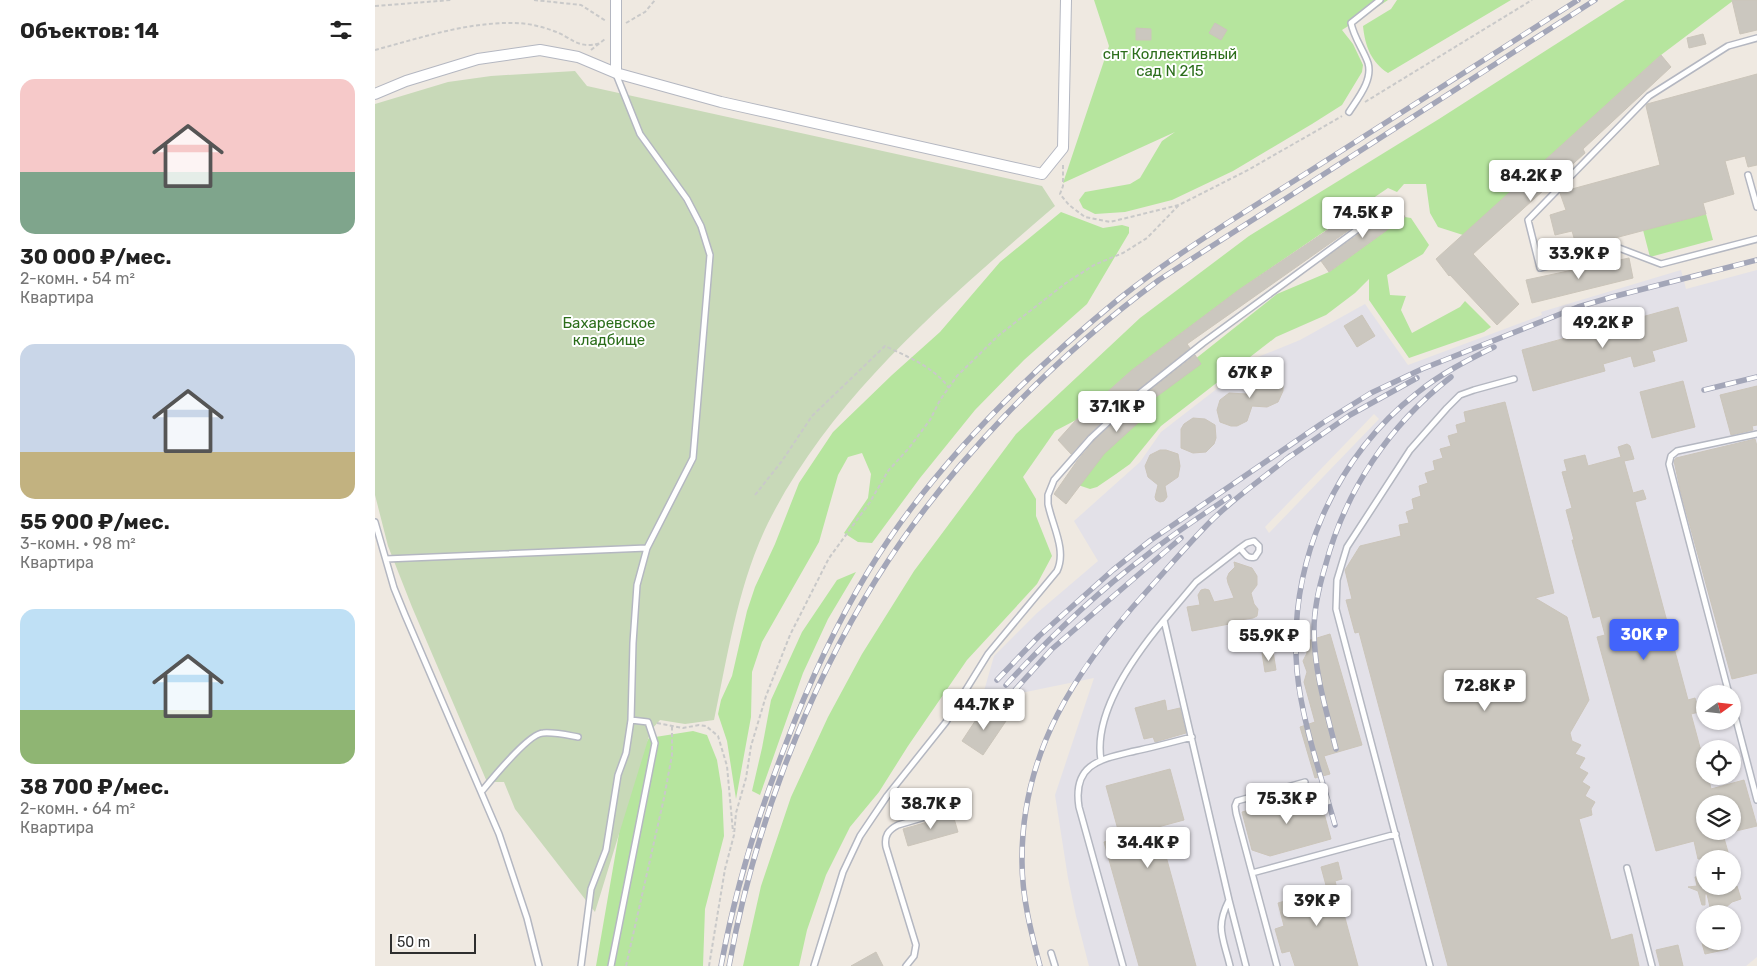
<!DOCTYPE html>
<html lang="ru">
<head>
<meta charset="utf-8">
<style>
  body { margin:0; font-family:Rubik,sans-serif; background:#f2f2f2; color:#222; height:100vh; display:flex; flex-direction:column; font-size:19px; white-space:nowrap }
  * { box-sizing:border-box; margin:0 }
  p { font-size:16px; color:#767676 }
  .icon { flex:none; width:28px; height:28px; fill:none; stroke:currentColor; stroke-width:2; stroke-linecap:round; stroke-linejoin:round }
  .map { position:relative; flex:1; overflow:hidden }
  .details { display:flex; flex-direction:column; background:#fff; width:375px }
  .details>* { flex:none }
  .needle { width:32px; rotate:75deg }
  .fabs { position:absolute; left:1321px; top:685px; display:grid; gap:10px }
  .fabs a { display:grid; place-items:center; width:45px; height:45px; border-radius:50%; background:#fff; box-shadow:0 1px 4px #0004; font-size:25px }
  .scale { position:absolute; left:15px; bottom:12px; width:86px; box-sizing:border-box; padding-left:5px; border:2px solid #2e2e2e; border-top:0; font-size:14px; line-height:18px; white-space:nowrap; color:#2e2e2e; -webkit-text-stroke:4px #fff; paint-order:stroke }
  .price { position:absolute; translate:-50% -42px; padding:0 11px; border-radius:5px; background:#fff; color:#222; font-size:16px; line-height:32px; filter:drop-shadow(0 1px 2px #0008) }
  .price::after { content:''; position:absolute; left:50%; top:30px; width:15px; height:11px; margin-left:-8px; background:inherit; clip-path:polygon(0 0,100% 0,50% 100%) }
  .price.current { background:#4264fb; color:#fff }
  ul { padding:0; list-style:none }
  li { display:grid; align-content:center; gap:10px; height:265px; padding:0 20px }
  li span { display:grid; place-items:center; height:155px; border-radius:15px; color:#555 }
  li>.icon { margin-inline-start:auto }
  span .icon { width:90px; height:90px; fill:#fffc; stroke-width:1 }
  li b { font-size:21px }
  h2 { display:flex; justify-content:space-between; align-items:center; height:60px; padding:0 20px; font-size:21px }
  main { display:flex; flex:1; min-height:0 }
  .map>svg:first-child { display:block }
</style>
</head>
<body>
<main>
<section class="details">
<h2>Объектов: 14<svg class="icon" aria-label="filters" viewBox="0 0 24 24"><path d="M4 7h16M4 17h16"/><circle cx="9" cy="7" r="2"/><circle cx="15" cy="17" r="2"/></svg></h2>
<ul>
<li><span style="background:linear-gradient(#f6c9c9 60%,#7fa58c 0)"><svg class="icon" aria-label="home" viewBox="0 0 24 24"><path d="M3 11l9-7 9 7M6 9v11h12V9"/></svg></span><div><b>30 000 ₽/мес.</b><p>2-комн. · 54 m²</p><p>Квартира</p></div></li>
<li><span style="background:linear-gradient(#c9d6e8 70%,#c2b280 0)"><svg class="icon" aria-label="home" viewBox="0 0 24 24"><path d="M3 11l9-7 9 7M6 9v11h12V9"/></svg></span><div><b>55 900 ₽/мес.</b><p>3-комн. · 98 m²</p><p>Квартира</p></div></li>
<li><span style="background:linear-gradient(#bfe0f5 65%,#8fb573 0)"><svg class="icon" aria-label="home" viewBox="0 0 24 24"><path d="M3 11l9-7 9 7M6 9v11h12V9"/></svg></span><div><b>38 700 ₽/мес.</b><p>2-комн. · 64 m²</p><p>Квартира</p></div></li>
</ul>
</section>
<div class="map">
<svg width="1382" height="966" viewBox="0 0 1382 966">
  <rect width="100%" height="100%" fill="#efe9e1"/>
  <path fill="#e3e1e8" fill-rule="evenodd" d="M1306,270L1311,289L1382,270V957L1371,966H714L701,916L693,878L680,795L719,678L621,698L609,691L619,656L662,613L723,561L699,521L765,462L786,432L883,357L925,340L990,304L1033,365L1167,315L1166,312ZM999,414L1004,419L894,533L890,527ZM1330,694H1358V721H1330ZM1330,749H1358V776H1330ZM1330,804H1358V831H1330ZM1330,859H1358V886H1330ZM1330,914H1358V941H1330Z"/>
  <path fill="#b6e59e" d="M719,0H1013L967,30L978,44L988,65L987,72L967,105L937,124L858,171L797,200L750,212L720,214L708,208L704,200L710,192L755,184L765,178L787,141L800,132L688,183L734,46Z
    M1022,0H1136L1013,73C996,62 990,46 988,26L1016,9Z
    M1250,0H1359L1286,55L1088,235L1063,227L1055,213L1051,184H1029L1022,192L1013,188L865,289L757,370L701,420L680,431L648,477L661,499V516L677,556L662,584L592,660L533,746L504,792L475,827L451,875L432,930L424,966H368L386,886L416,797L453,717L487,654L539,571L641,434L765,318L874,236L1064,119Z
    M686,212L728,228L747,225L754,227V233L712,304L649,360L600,410L545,478L497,543L483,542L469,533L493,498L496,474L487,453L473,457L463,475L444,542L387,642L377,672L376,717L361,799L352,741L343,714L346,700L357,676L372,611L380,587L400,544L424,483L458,432L517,375L565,332L625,262Z
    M1331,214L1338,240L1275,257L1268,230Z
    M1030,217L1036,218L1054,245L1048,254L1012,275L1015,295L1031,296L1026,310L1037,333L1085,307L1090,301L1116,327L1109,332L1034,358L994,300V279L980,293L951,315L901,337L786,426L755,464L741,474L722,487L715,489L700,484L761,406L902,294L954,272Z
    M481,572L453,619L428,673L385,795L377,791L387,748L396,700L427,632L462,580Z
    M318,731L332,735L342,760L347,791L349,836L330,909L328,966H221L247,816L262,758L274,738Z"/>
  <path fill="#c8d9b8" d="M200,71L212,86L667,186L680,206C573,299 458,394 393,523C363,584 353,654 339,720L310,724L285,720L276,730L220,912L140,809L129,782H112L37,607L13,546L0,495V104L73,82L116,76Z"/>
  <path fill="#cbc7bf" stroke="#cbc5ba" d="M1357,0H1382V30L1365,34Z
    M840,23L852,30L846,40L834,33Z
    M761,28L776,29V40H761Z
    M1328,34L1331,44L1314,48L1312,38Z
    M1286,55L1296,67L1208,149L1210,153L1098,254L1144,304L1122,325L1075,275L1074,276L1061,259Z
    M1382,74V165L1373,167L1370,156L1350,161L1359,194L1328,203L1331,214L1202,248L1197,231L1180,235L1175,215L1191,210L1185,193L1186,192L1285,165L1271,106L1272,104Z
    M1023,206L1030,217L954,272L946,261Z
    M975,215L981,225L812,344L815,348L757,394L713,435L696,454L683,440L701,420L757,370L865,289Z
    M1254,258L1258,278L1157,303L1151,280Z
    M1303,307L1312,341L1277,351L1280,361L1259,367L1256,356L1228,364L1230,371L1158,391L1147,350Z
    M987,315L1000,336L982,347L969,326Z
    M820,355L826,364L777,400L765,421L729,454L691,504L679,494L702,461L719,441L763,400Z
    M891,371L902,375L908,385V391L903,402L892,407L877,406L872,421L862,426H856L845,422L842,410L845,400L854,393L872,394L873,384L876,379L880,374Z
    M1308,381L1320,427L1277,438L1265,392Z
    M1382,386V425L1377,426L1378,430L1356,435L1345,395Z
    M1130,402L1179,593L1160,598L1192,617L1214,700L1195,733L1197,741L1206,745L1200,754L1210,758L1204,768L1213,773L1207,782L1215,787L1210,796L1220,802L1216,809L1217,815L1204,819L1236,940L1257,934L1264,966H1073L984,632L980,633L971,600L977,599L970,570L985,546L1026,536L1024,525L1034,523L1031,512L1039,509L1037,499L1046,496L1044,486L1053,483L1050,473L1060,470L1058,461L1068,458L1065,449L1076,446L1073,436L1083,433L1081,425L1091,422L1089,412Z
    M818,418L830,419L840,425L841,438L839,444L831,452L818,453L806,448V429L809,424Z
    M1380,439L1382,446V673L1357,679L1306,493L1299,461L1301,458Z
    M1252,444L1255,446L1259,459L1249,461L1258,493L1268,490L1271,499L1260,502L1313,700L1320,698L1324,712L1316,714L1330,766V776H1333L1336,789L1369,780L1382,826L1361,831L1358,818V804H1330V831H1347L1355,859H1323L1319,841L1281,851L1222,637L1230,635L1225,616L1218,618L1197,540H1199L1191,510L1197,508L1187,472L1192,471L1189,460L1210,455L1213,466L1246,457L1243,447Z
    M785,450H791L803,454L805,466L803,477L790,486L792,497L789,501L785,502L781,500L780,497L783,485L773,477L770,466L775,455Z
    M859,562L877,568L882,576V585L876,593L879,604L883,609L882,616L878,618L865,620V622L817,631L812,607L825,605L823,595L826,590L830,589L834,590L839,602L859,598L853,583L852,578L854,573L860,567Z
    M955,634L987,745L949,756L955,774L940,778L925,727L940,722L929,682L932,672L928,661L932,653L929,642Z
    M898,651L901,670L890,672L887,653Z
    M790,700L792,711L805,708L811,733L780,742L778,737L769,739L760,708Z
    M610,706L631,721L608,755L587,741Z
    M795,769L809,820L783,827L821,966H764L729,842L745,837L731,786Z
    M943,791L956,839L895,856L877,850L867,812Z
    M578,815L583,832L533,846L528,829Z
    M963,862L967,879L960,881L983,966H920L915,951L907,953L900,929L909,926L903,903L952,889L946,867Z
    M1330,875V886H1362L1366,899L1357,902L1350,908L1339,906L1335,907L1332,894H1330V905H1327L1323,891L1313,887L1322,886L1320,877Z
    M1334,941H1351L1353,949L1330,954L1327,943Z
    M1303,945L1308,966H1285L1281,950Z
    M501,952L508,966H476Z"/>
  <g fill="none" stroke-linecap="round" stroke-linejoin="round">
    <g stroke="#b4b7c1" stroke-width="8">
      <path id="service" d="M1382,38L1353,46L1274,96L1153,220L1165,268L1244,248L1286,264L1382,239
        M974,112C983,98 998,80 993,63C988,49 979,38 976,23L1005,0
        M1373,175L1382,207
        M0,522L19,588L30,615L124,834L152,918L164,966
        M11,559L272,548
        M1354,694L1294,464L1296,456L1302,451L1382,434
        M1358,708L1382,800
        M726,760C718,712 760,655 789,620
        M930,782L862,801L860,806L861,813L877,873L1021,834
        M107,791C117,779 154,733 168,733C179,732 192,735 203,737
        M1252,868L1277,966
        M877,873L902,966
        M854,900L871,966
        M676,953L680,966
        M206,966L216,889L231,850L243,775L251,753L256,720L258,643L262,585L272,548L318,458L335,255L326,226L312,199L265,134L241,74
        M236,966L280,743L273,722L256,720
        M439,966L468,872L485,836L512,796L571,722L613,654L682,571C692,550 677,525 673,504V495L679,480L716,438L760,397L828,343L1013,207
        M531,966L539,956L541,945L511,847C509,836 513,830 523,825L584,807
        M748,966L704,807C697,763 727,759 760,751C779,747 798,742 817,737
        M855,966C848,937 840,928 854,900L789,620L821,582L865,548L872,543L879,541L884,546V551L880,557C872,559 870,554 865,548
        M1055,966L961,609L962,580L972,547L1035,450L1072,408L1085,395L1099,390L1139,379"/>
    </g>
    <g stroke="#b4b7c1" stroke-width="12">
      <path id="minor" d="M241,73V0
        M0,94L31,81L103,59L165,50L203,57L241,73L346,102L667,174L688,148L691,0"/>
    </g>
    <path stroke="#c9c9c9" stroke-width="2" stroke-dasharray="4 2.5" stroke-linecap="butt" d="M159,0L206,5L231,21
      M0,6L76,0
      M251,23L270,12L280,0
      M0,50C45,38 92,22 139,23C151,23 165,26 176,30C198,37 201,50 226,43
      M216,50L230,39
      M990,102L1157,0
      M688,165V186L685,194L694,205L710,217L735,222L804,205L875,169L967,116
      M380,495L407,461L437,416L510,346C533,357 559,367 574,388
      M282,723L308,728L324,725L331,726L343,736L352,766L358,832
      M251,966L289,798L297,755V725
      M334,966L350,869L359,835L361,813L371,778L376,746L391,696L415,635L454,558L495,502L513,471L534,448L555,420L565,400L582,376L624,335L691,283L719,265L748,253L772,238L804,205"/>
    <use href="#service" stroke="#fff" stroke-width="5"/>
    <use href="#minor" stroke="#fff" stroke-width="10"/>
    <g stroke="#a3a6b8" stroke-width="5.5">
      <path id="rail" d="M1329,390L1382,377
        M910,460L975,415L1042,378
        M622,680L664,636L738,570L776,540L946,424L996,393L1047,369L1203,307L1237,297L1382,260
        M631,685C674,638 721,593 772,555C798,534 826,516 854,497
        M640,690L677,649L806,538
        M961,749C951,710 939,671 939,630C939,609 944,587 950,567C970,491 1014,425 1076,377
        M960,825C946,775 927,723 922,671C913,565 958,459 1042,393C1065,374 1093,360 1119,347
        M346,966C360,890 382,818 410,746C433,685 460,626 494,570C557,467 652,374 745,298C803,252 867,214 930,174C1021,116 1112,58 1203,0
        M354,966C378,833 430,693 502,578C573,465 677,359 784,280L1220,0
        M665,966C656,932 647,897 647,862C646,752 701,669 772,591C793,568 814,543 836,521C860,497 889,478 915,456"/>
    </g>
    <use href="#rail" stroke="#fff" stroke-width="4" stroke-dasharray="11" stroke-linecap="butt"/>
  </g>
  <g text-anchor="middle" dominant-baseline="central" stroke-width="4" stroke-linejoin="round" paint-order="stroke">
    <g font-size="15" fill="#2c6e1b" stroke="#fff">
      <text x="795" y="54">снт Коллективный<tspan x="795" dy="17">сад N 215</tspan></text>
      <text x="234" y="323">Бахаревское<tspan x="234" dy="17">кладбище</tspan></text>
    </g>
  </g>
</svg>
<div class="fabs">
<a><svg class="needle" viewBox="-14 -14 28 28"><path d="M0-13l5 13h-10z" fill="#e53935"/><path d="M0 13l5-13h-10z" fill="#767676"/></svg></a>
<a><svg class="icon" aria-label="locate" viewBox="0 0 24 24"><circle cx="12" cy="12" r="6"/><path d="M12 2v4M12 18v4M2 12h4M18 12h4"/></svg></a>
<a><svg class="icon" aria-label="layers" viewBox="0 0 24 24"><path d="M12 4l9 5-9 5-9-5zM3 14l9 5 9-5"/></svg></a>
<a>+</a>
<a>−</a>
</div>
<div class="scale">50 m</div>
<b class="price" style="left:1156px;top:202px">84.2K ₽</b>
<b class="price" style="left:988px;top:239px">74.5K ₽</b>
<b class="price" style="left:1204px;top:280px">33.9K ₽</b>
<b class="price" style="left:1228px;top:349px">49.2K ₽</b>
<b class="price" style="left:875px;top:399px">67K ₽</b>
<b class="price" style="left:742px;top:433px">37.1K ₽</b>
<b class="price current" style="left:1269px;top:661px">30K ₽</b>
<b class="price" style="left:894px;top:662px">55.9K ₽</b>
<b class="price" style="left:1110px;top:712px">72.8K ₽</b>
<b class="price" style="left:609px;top:731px">44.7K ₽</b>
<b class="price" style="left:912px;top:825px">75.3K ₽</b>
<b class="price" style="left:556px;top:830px">38.7K ₽</b>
<b class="price" style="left:773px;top:869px">34.4K ₽</b>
<b class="price" style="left:942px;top:927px">39K ₽</b>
</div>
</main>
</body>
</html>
